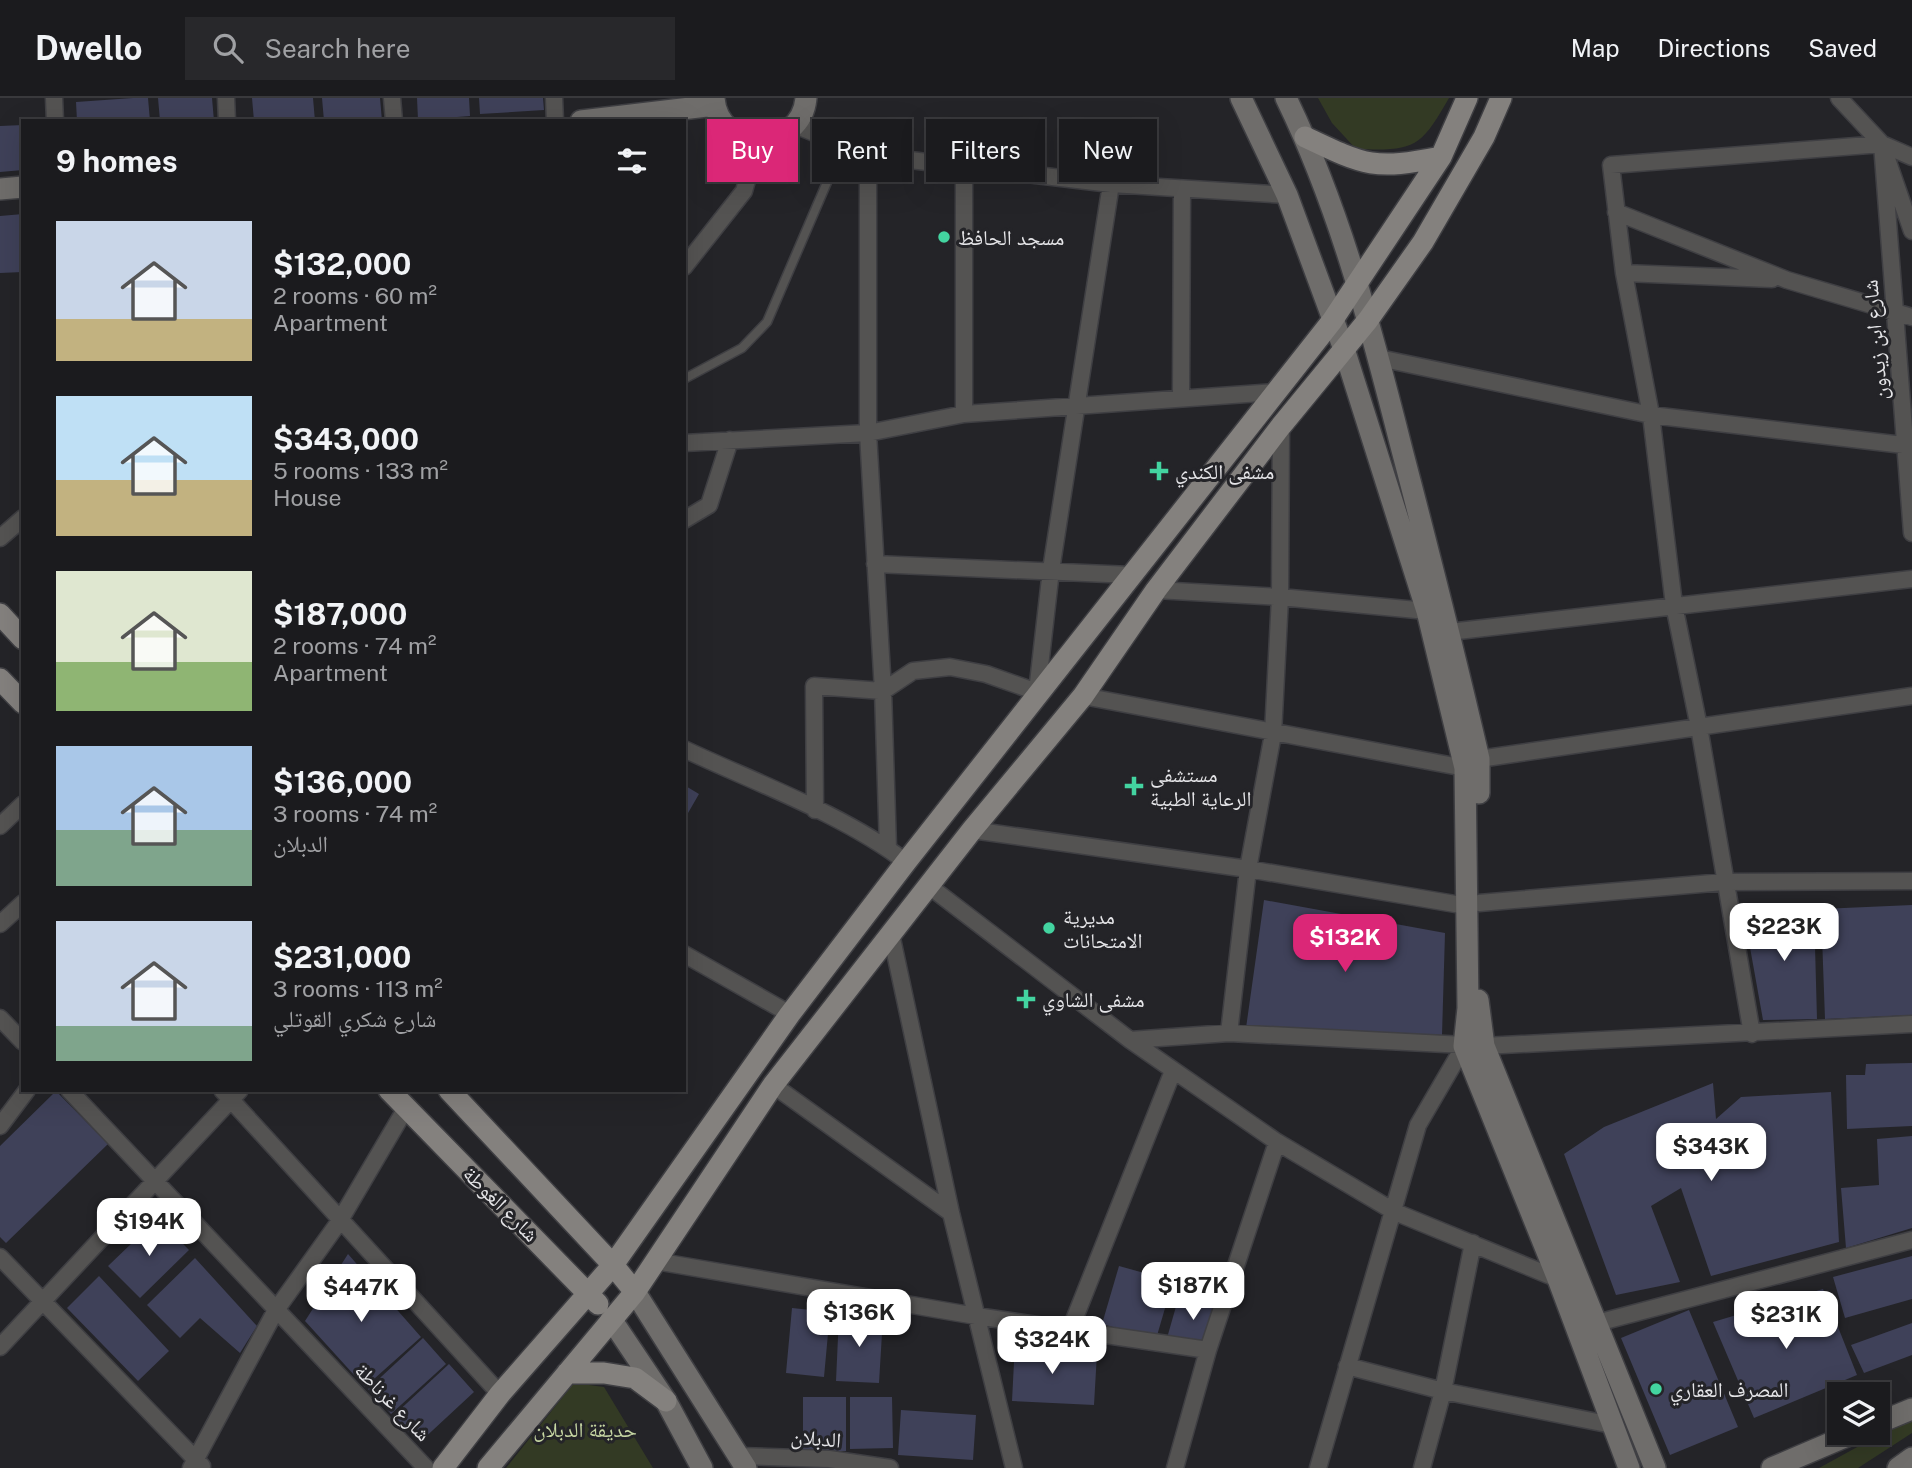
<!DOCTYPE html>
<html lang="en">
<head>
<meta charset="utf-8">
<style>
  body { margin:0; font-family:"Public Sans","Noto Naskh Arabic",sans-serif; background:#28282b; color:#f1f3f6; height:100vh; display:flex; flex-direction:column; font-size:26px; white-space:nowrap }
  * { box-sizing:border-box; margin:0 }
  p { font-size:23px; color:#a0a1a4 }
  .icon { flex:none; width:38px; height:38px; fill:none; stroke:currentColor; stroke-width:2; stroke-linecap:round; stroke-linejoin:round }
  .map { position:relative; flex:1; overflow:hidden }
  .side { position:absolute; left:21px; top:21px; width:665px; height:973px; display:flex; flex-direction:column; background:#1b1b1e; border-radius:0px; box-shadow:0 7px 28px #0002,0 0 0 2px #39393c }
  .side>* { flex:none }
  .guide { position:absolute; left:707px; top:21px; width:665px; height:63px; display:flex; gap:14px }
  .tools { position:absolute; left:1827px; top:1284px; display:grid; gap:14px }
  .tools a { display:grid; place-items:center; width:63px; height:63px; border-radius:0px; background:#1b1b1e; box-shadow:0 7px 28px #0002,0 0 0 2px #39393c; font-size:35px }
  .price { position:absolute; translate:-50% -60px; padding:0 16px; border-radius:14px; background:#fff; color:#222; font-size:23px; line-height:46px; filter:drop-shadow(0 2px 4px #0008) }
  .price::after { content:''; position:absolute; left:50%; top:42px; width:21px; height:16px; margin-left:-10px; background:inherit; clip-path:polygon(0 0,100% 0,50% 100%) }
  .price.active { background:#db2777; color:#fff }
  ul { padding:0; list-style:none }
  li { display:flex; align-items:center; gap:21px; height:175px; padding:0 35px }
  li span { display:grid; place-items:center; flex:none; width:196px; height:140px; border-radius:0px; color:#555 }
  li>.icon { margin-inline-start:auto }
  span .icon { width:84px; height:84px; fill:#fffc; stroke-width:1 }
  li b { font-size:30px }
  h2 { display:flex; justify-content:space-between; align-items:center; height:84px; padding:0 35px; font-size:30px }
  .tag { padding:0 24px; border-radius:0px; background:#1b1b1e; box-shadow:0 7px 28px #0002,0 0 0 2px #39393c; font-size:24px; line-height:63px }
  .tag.active { background:#db2777; color:#fff }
  header { display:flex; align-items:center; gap:42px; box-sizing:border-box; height:98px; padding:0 35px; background:#1b1b1e; border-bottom:2px solid #39393c }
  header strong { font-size:33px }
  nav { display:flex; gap:38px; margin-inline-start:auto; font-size:24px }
  .search { width:490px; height:63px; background:#28282b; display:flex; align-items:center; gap:18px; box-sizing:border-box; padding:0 24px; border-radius:0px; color:#a0a1a4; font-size:26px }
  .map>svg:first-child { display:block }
</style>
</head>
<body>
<header>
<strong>Dwello</strong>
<div class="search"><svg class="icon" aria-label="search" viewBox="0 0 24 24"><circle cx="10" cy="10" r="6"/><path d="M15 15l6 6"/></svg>Search here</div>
<nav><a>Map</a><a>Directions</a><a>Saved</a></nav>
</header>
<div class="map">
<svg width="1912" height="1370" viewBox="0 0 1912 1370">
  <rect width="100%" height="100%" fill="#242428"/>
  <path fill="#333a24" d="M1318,0H1449C1420,51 1414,53 1356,51L1332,25Z
    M574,1285L604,1289L653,1370H506Z
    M1912,1319V1335L1858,1370H1819Z"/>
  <path fill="#3f4159" d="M133,0H148L150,23H77L76,4Z
    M158,0H212L214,23H160Z
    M252,0H313L315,23H254Z
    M322,0H380L382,23H324Z
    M417,0H469L470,18L418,22Z
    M479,0H543L544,12L480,16Z
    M23,27V72L0,74V28Z
    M23,116V174L0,175V118Z
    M684,687L699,696L684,722Z
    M1264,802L1445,835L1442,937L1246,930Z
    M1912,807V917L1825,921L1821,811Z
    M1814,812L1817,921L1763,922L1744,816Z
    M1912,965V1028L1847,1031L1846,977H1865L1866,966Z
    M1713,985L1716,1021L1741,999L1831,994L1839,1144L1711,1178L1681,1090L1651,1108L1680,1184L1616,1197L1564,1056L1604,1029Z
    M56,993L108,1046L6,1145L0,1139V1048Z
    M1912,1038V1130L1846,1150L1841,1090L1879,1087L1877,1041Z
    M158,1120L189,1152L140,1200L108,1168Z
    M348,1156L421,1239L365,1289L305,1223Z
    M1912,1158V1201L1845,1220L1833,1179Z
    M195,1160L257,1228L240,1255L200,1220L180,1240L147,1207Z
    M1119,1168L1173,1183L1156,1241L1102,1226Z
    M99,1178L169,1253L138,1283L67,1210Z
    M1823,1191L1857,1277L1754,1320L1713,1224Z
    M1179,1198L1218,1208L1207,1250L1167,1240Z
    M792,1210L830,1214L824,1279L786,1275Z
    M1689,1212L1738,1329L1670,1357L1621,1240Z
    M839,1217L883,1219L879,1285L836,1283Z
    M1912,1225V1257L1864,1275L1851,1247Z
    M423,1240L446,1266L391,1316L368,1291Z
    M1006,1246H1029V1251L1097,1255L1094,1307L1012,1303L1014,1264H1006Z
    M449,1266L474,1294L419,1345L393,1318Z
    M803,1299H846V1353H803Z
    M850,1299H892L893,1350L850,1351Z
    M901,1312L976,1317L973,1362L898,1357Z"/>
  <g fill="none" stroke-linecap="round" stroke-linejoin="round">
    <g stroke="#3f3f43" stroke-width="11">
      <path id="service" d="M684,281L742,250L767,224L843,47"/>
    </g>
    <g stroke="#3f3f43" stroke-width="19">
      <path id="minor" d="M54,0L55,23
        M226,0L227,23
        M392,0L394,23
        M554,0L555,23
        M1839,0L1882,46L1912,59
        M795,27L868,57L1111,86L1287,97
        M1882,46L1912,435
        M868,57V335L883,593L888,750
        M1888,64L1912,133
        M964,69V316
        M1616,114L1787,182L1912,219
        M684,169L744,93L758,43
        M1624,175L1772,181
        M1379,260L1651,317L1912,348
        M1181,299L1182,91
        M684,345L868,335L964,316L1275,294
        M684,422L709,407L730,342
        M0,440L23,420
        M875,466L1131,477
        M1156,492L1280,499L1427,513
        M1449,534L1912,481
        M1083,598L1465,670
        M684,651C756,685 843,716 906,764
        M1479,661L1912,598
        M815,712L814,588L883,593L913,573L950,569L986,576L1037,594L1051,472L1111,86
        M0,728L23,706
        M972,732L1248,771L1467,808
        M929,788L1130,942L1229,935L1484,948L1912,926
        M1479,805L1724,784L1912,783
        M0,826L23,805
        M891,836L951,1115L1014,1370
        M684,856L790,916
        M0,920L23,944
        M1229,935L1248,771L1273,636L1280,499L1281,328
        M1752,936L1699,629L1674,507L1651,317L1624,175L1611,67L1882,46
        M1130,942L1277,1044L1395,1114L1558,1181
        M773,987L951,1115
        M69,992L426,1370
        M222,992L500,1296
        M0,1028L27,992
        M0,1159L202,1368
        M655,1163L976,1218L1208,1252
        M1597,1225L1912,1142
        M1070,1232L1173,973
        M0,1249L240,992
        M1347,1268L1443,1293L1612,1327
        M739,1358L829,1361L890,1370
        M191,1370L276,1212L339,1124L406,1010
        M1175,1370L1208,1252L1277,1044
        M1318,1370L1418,1027L1464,948
        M1422,1370L1443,1293L1473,1145"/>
    </g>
    <g stroke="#3f3f43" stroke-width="24">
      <path id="secondary" d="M714,0C718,55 801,55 806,0
        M1241,0L1287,97L1344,251L1427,513L1465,670L1468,910L1464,948L1558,1181L1629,1370
        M1286,0C1340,111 1372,233 1402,352C1429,455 1455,558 1479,661V695
        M581,23L715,7
        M0,91L23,89
        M1478,902L1484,948L1655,1370
        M635,1194L746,1370
        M611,1221L666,1303L702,1370
        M1878,1325L1912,1311
        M1772,1370L1854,1335
        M1898,1370L1912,1360"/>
    </g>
    <g stroke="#3f3f43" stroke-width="24">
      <path id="primary" d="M1305,39C1366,68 1374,72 1441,59
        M0,516L23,541
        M0,581L23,605
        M389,992L598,1206
        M449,992L613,1167L635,1194
        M567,1275H604L635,1280L666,1303
        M443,1370L500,1296L613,1167L790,916L906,764L1332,223L1441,59L1467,0
        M488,1370L635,1194L773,987L972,732L1083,598L1156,492L1281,328L1368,222L1423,144L1484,39L1501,0"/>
    </g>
    <use href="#service" stroke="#545352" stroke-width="8"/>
    <use href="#minor" stroke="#545352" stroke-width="16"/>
    <use href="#secondary" stroke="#6f6d6b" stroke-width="21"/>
    <use href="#primary" stroke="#84817e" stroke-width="21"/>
  </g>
  <g fill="#43d4a0" stroke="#242428" stroke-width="2.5">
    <circle cx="944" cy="139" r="7"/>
    <path d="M1155.5 362.5h7v7h7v7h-7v7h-7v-7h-7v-7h7z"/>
    <path d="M1130.5 677.5h7v7h7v7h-7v7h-7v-7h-7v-7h7z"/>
    <circle cx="1049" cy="830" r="7"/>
    <path d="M1022.5 890.5h7v7h7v7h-7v7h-7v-7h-7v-7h7z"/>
    <circle cx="1656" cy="1291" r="7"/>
  </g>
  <g text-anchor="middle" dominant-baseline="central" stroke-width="6" stroke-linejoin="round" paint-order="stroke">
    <g font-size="21" fill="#e5e5e8" stroke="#242428" text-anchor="start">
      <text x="958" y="139">مسجد الحافظ</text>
      <text x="1175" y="373">مشفى الكندي</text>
      <text x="1150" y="676">مستشفى<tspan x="1150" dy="24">الرعاية الطبية</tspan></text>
      <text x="1063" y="818">مديرية<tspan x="1063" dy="24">الامتحانات</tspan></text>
      <text x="1042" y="901">مشفى الشاوي</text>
      <text x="1670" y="1291">المصرف العقاري</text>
    </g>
    <g font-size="21" fill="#e5e5e8" stroke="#242428">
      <text transform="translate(1875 242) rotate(-95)">شارع ابن زيدون</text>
      <text transform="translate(501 1106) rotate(45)">شارع الغوطة</text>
      <text transform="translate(393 1304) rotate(46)">شارع غرناطة</text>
      <text transform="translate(816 1340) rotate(5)">الدبلان</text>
    </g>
    <g font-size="21" fill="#c6d6a3" stroke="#242428">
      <text x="585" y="1331">حديقة الدبلان</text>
    </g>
  </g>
</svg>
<div class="tools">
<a><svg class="icon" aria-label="layers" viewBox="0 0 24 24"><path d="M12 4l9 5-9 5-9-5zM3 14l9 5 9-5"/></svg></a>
</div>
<b class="price" style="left:1784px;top:865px">$223K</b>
<b class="price active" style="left:1345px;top:876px">$132K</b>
<b class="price" style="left:1711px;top:1085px">$343K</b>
<b class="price" style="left:149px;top:1160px">$194K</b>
<b class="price" style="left:1193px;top:1224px">$187K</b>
<b class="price" style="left:361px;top:1226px">$447K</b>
<b class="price" style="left:859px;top:1251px">$136K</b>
<b class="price" style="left:1786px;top:1253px">$231K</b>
<b class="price" style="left:1052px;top:1278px">$324K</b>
<div class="guide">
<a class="tag active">Buy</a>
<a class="tag">Rent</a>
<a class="tag">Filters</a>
<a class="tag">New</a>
</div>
<section class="side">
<h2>9 homes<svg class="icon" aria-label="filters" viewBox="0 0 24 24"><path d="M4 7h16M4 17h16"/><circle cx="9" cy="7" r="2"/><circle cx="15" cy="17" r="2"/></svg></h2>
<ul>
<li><span style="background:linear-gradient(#c9d6e8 70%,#c2b280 0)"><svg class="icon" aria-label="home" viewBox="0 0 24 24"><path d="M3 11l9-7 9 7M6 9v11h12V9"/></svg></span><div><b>$132,000</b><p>2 rooms · 60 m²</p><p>Apartment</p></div></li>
<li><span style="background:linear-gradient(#bfe0f5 60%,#c2b280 0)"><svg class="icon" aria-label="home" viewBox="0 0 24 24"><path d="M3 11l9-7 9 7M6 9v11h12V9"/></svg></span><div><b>$343,000</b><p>5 rooms · 133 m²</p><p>House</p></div></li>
<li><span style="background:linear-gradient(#dfe7d0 65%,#8fb573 0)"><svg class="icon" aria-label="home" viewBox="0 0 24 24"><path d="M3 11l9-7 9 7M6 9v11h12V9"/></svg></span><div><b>$187,000</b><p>2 rooms · 74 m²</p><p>Apartment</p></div></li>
<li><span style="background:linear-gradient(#a9c7e8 60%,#7fa58c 0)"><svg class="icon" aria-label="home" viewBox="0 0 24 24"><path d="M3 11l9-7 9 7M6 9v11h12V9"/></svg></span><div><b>$136,000</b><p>3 rooms · 74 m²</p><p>الدبلان</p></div></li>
<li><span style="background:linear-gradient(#c9d6e8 75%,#7fa58c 0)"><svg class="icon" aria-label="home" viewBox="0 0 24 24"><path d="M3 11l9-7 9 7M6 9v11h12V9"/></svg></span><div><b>$231,000</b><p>3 rooms · 113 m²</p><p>شارع شكري القوتلي</p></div></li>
</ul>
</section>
</div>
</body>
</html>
